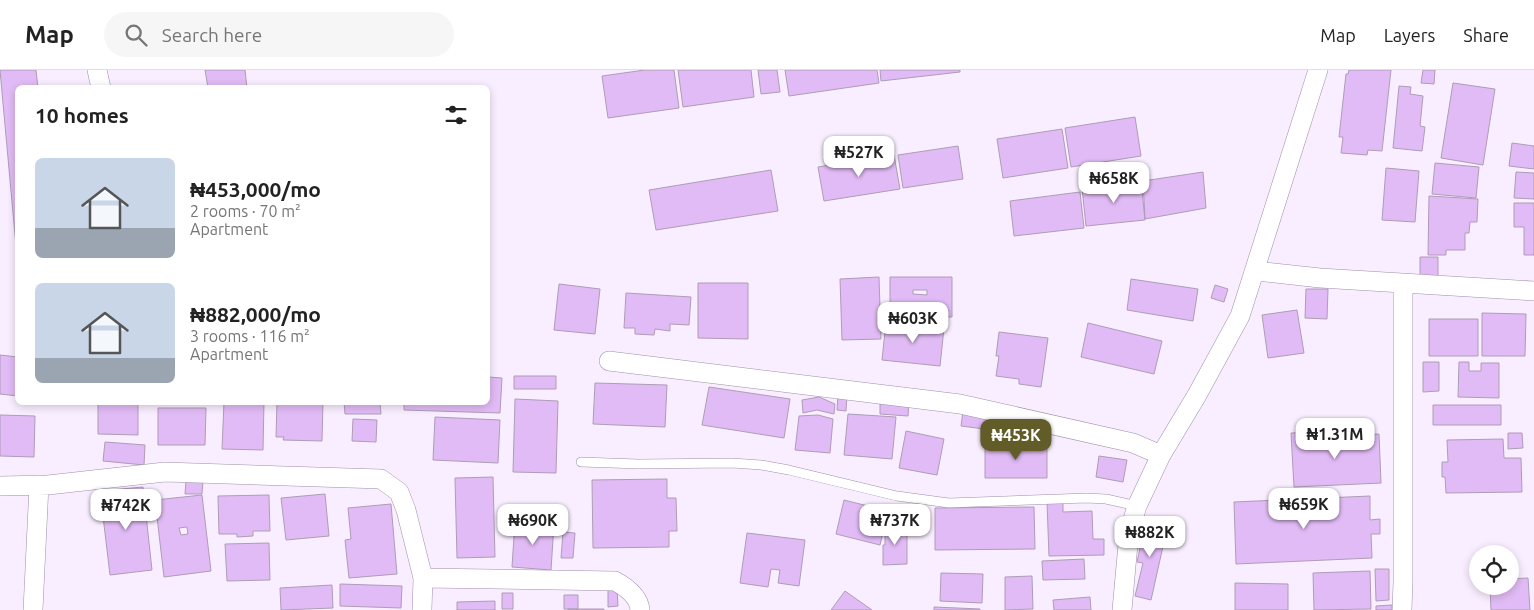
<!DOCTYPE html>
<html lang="en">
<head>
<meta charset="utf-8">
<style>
  body { margin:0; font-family:Ubuntu,sans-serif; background:#f6f6f6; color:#222; height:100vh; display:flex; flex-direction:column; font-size:19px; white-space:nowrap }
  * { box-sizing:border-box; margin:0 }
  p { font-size:16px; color:#767676 }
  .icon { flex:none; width:28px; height:28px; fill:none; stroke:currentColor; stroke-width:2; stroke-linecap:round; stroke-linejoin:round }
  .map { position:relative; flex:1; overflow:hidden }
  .panel { position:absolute; left:15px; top:15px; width:475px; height:320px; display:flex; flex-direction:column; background:#fff; border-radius:8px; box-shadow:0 2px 8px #0003 }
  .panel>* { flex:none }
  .buttons { position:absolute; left:1469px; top:475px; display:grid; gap:10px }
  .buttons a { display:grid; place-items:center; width:50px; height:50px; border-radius:50%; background:#fff; box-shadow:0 2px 8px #0003; font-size:25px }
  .price { position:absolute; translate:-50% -42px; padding:0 11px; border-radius:10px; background:#fff; color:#222; font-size:16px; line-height:32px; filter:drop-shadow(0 1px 2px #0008) }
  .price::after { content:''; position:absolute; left:50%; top:30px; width:15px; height:11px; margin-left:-8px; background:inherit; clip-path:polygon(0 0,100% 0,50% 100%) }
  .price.on { background:#625c28; color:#fff }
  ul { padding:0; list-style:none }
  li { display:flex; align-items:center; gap:15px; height:125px; padding:0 20px }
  li span { display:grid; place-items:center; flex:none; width:140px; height:100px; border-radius:8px; color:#555 }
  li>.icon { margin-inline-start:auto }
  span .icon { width:60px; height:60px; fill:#fffc; stroke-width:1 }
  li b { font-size:21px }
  h2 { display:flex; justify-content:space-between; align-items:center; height:60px; padding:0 20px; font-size:21px }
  header { display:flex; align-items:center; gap:30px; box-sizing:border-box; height:70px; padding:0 25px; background:#fff; border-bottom:1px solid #e0e0e0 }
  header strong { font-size:24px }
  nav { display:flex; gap:28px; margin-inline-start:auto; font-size:18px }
  .search { width:350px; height:45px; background:#f6f6f6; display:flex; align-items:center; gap:12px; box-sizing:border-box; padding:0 18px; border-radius:28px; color:#767676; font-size:19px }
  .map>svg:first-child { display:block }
</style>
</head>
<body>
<header>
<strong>Map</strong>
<div class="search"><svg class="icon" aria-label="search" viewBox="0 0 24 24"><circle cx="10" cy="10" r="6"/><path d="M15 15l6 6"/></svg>Search here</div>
<nav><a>Map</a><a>Layers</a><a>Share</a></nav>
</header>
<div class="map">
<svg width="1534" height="540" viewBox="0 0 1534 540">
  <rect width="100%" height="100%" fill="#f9eeff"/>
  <path fill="#e1bbf5" stroke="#ae9cb7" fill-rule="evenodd" d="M0,0H36L38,18H18V176H16Z
    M205,0H245L247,18H208Z
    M645,0H674L679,38L608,48L602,6Z
    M678,0H751L754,27L683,37Z
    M758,0H777L780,22L761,24Z
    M785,0H877L879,13L789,26Z
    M880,0H960V2L881,11Z
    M1349,0H1391L1382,81L1368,80L1367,85L1341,83L1343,67H1339L1346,4H1348Z
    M1423,0H1435L1434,14L1421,13Z
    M1453,13L1495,19L1483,95L1441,88Z
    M1399,16L1411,17L1410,24L1423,26L1420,56L1425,57L1422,81L1393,78Z
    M1135,47L1141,86L1071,97L1065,58Z
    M1062,59L1068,98L1003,108L997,69Z
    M1512,73L1534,76V99L1509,96Z
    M958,76L963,109L903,118L898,85Z
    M894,85L900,119L824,131L818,97Z
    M1435,93L1479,97L1476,128L1432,124Z
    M1386,98L1419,101L1415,152L1382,150Z
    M771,100L778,141L656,160L649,120Z
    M1203,102L1206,138L1145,149L1143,111Z
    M1516,102L1534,103V129L1514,128Z
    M1141,111L1145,150L1086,156L1082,118Z
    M1080,122L1084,158L1014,166L1010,131Z
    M1429,126L1478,129L1477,152H1470L1469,163H1465V180H1446V185H1428Z
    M1514,133H1534V185H1524V157H1514Z
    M1420,187H1438V208L1420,207Z
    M879,207L881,269L842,270L840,209Z
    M890,207H952V247L890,246ZM913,220H927V225L913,224Z
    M1131,209L1198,219L1193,251L1127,240Z
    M698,213H748V269L698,268Z
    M559,214L600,219L595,264L554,260Z
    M1215,215L1228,219L1224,232L1211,228Z
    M1306,219H1328L1327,249L1305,248Z
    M626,223L691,227L689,255L670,254V261L655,259L654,265L635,264V258H624Z
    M1297,240L1304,283L1268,288L1262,245Z
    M1482,243L1526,244L1525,286H1482Z
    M1429,249H1478V286H1429Z
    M886,252L944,258L940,296L882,290Z
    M1088,253L1162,271L1154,304L1081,287Z
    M999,262L1048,268L1041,317L1019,314V309L996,306L999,286H996Z
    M0,285L18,287V326L0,324Z
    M1423,292H1439V321L1423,322Z
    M1459,292H1469V301H1481V293H1499V328L1458,327Z
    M514,306H556V319H514Z
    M488,307L502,308L500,343L404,340V332H488Z
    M595,313L667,315L665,357L593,354Z
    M709,317L790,329L784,368L702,355Z
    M838,324L847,325L846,341L837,340Z
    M819,327L835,334L834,344L817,340L803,343L802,330Z
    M515,329L558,331L556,403L513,402Z
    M880,329L909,331L908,346L880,344Z
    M98,332H138V365L98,364Z
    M224,332H264L263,380L222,379Z
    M277,332H323L322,371L283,370L284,367H276Z
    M344,332H380L381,344H345Z
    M1433,335H1501V355H1433Z
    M158,338H206L205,375H158Z
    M963,341L1010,348L1008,362L961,356Z
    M848,344L896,347L892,389L844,385Z
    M0,345L35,346L34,387L0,386Z
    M818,345L833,349L830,383L795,380L799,346Z
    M435,347L500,350L498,393L433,390Z
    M353,349L377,350L376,372L352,371Z
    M906,361L944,369L937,405L899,398Z
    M1317,362V367L1379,364L1381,413L1294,417L1291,363Z
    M1508,363H1522L1523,378L1508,379Z
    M1503,369L1504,388H1521L1522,422L1446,423L1445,407H1442V392H1448L1447,370Z
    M105,372L145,375L144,395L103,391Z
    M985,374H1047V408H985Z
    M1099,386L1127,390L1123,412L1096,407Z
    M493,407L495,487L457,488L455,408Z
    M667,409V428H676L677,461H669V477L593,478L592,410Z
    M186,410L203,411L202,424H185Z
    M143,417L152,500L110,505L100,421Z
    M325,424L329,466L286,470L281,428Z
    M202,425L211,501L164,507L155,430ZM187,457L188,464L181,465L179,458Z
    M269,425L270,461H253V466L237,467V464H219L218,426Z
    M1370,426V450L1380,449V464H1371L1372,488L1236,494L1234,432Z
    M844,430L888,441L880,475L836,464Z
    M1047,432H1063V442L1092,441L1093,469H1104V485L1049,486Z
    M391,434L397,504L349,508L345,470L351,469L348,438Z
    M1034,437L1035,479L935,480V438Z
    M1153,450L1168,454L1151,530L1135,526L1143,493L1137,492L1145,455L1151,457Z
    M515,451L554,454L551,500L512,497Z
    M885,457H907V494L883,495V475H885Z
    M563,462L575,463L573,488H561Z
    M747,463L805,470L799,516L778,513L780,500L771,499L768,517L740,513Z
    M269,473L270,510L227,511L225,474Z
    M1084,489L1085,509L1043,510L1042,491Z
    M1375,499H1389V530L1376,531Z
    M1370,501L1371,539L1314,540L1313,503Z
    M941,503L983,504L982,533L940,531Z
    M1032,506L1033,539L1005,540V507Z
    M1528,508L1530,540H1491L1490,516H1510V509Z
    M1235,513L1288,514V540H1235Z
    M340,514L402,516L401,538L340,536Z
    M332,515L333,538L281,540L280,518Z
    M617,519L618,536L608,537V520Z
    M845,521L872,540H831Z
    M502,523H513V539H502Z
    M564,525H578V539H564Z
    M1090,527L1091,540H1054L1053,530Z
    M495,531V540H457V532Z
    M1392,535V540H1376V536Z
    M934,537L980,539V540H934Z
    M568,539H604V540H568Z"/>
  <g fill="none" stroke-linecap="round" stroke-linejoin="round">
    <g stroke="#a08fa9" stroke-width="10">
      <path id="service" d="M581,392L639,394L732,393L761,395L789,400L897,426L949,433L1087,428L1106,429L1137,436"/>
    </g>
    <g stroke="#a08fa9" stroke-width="20">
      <path id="minor" d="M97,0L101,18
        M1256,201L1320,208L1534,221
        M609,291L960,334L1133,373L1161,385
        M0,416L48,415L165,402L381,409L399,422L406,440L423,508L422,540
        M423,508L615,511C626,517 639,527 640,540
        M33,540L39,415
        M1122,540L1129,463L1137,436L1161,385L1197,325L1240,246L1318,0
        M1402,540L1403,512V214"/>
    </g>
    <use href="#service" stroke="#fff" stroke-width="9"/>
    <use href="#minor" stroke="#fff" stroke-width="19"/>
  </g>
</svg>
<div class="buttons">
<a><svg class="icon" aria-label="locate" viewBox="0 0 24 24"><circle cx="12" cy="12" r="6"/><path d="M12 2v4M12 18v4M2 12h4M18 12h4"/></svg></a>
</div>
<b class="price" style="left:859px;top:108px">₦527K</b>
<b class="price" style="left:1114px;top:134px">₦658K</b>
<b class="price" style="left:913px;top:274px">₦603K</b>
<b class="price" style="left:1335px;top:390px">₦1.31M</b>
<b class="price on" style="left:1016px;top:391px">₦453K</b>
<b class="price" style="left:1304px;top:460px">₦659K</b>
<b class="price" style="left:126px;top:461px">₦742K</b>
<b class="price" style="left:533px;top:476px">₦690K</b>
<b class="price" style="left:895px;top:476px">₦737K</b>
<b class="price" style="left:1150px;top:488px">₦882K</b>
<section class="panel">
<h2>10 homes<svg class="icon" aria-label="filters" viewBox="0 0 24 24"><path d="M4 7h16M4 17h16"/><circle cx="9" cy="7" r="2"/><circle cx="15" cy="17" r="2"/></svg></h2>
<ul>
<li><span style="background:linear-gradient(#c9d6e8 70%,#9aa5b1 0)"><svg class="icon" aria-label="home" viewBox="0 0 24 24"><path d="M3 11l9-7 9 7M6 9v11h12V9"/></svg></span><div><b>₦453,000/mo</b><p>2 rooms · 70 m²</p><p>Apartment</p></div></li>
<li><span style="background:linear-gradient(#c9d6e8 75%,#9aa5b1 0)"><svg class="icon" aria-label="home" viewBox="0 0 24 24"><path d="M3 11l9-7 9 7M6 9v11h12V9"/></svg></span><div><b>₦882,000/mo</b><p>3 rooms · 116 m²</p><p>Apartment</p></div></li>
</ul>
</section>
</div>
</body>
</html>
